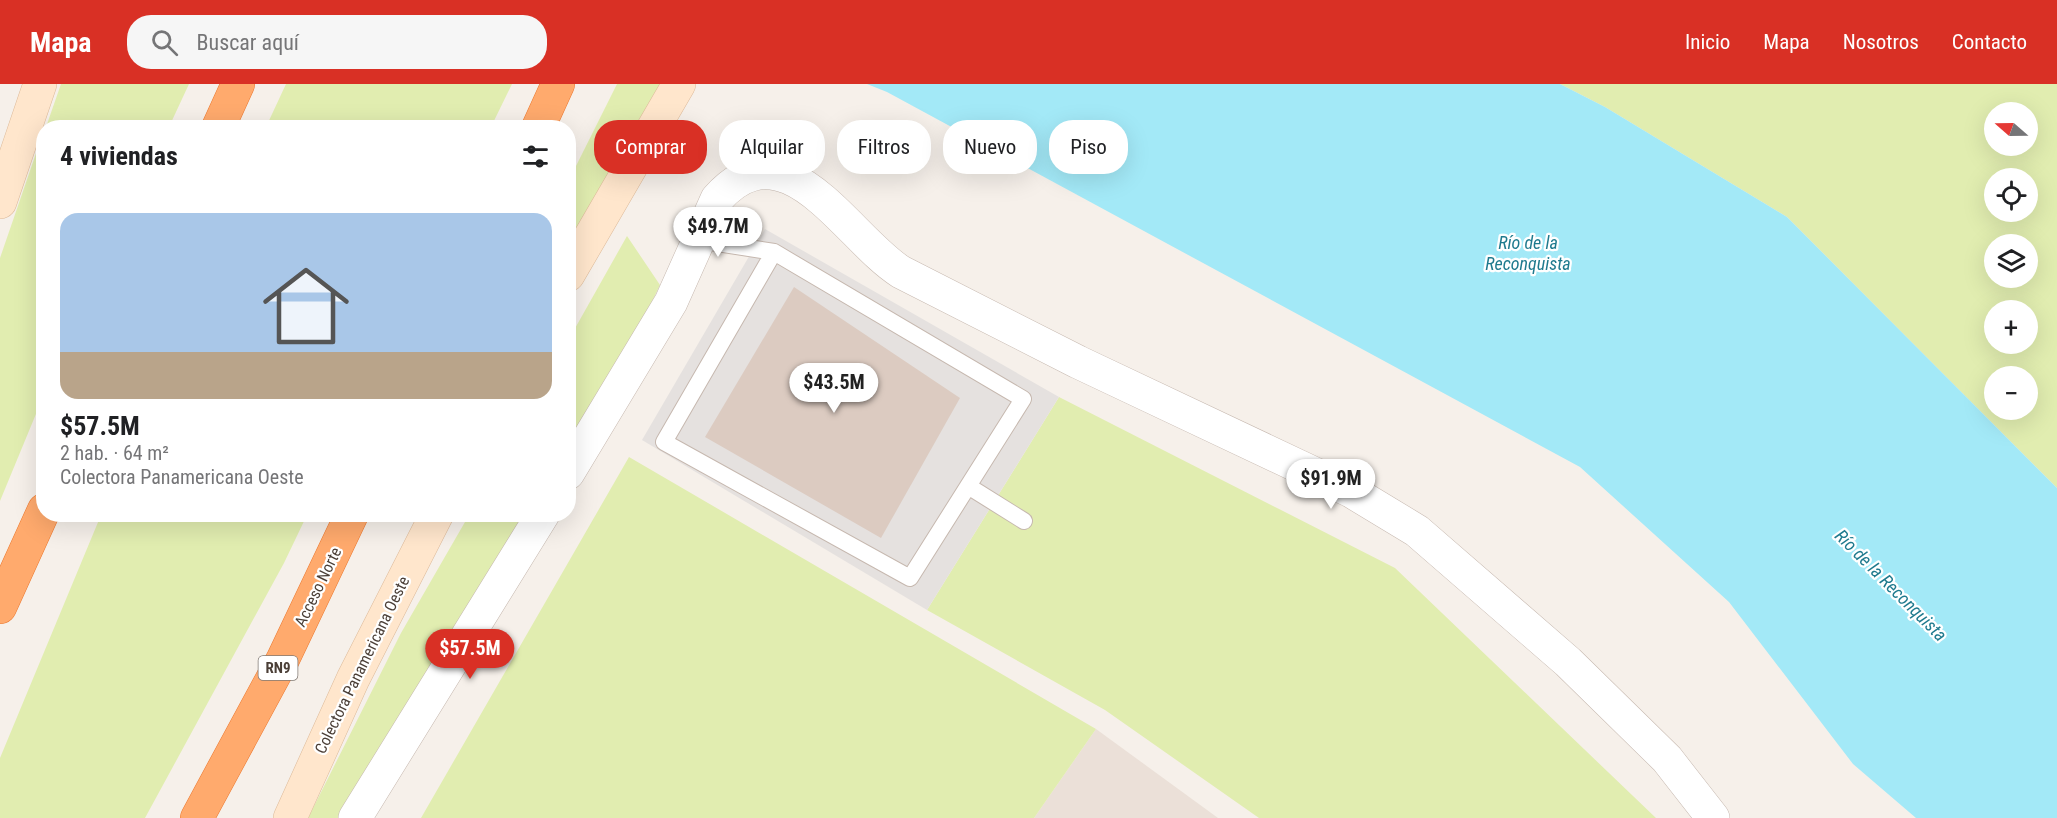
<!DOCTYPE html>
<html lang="es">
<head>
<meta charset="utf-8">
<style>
  body { margin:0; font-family:"Roboto Condensed",sans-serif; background:#f6f6f6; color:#202124; height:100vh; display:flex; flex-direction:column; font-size:22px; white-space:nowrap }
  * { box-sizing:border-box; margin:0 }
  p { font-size:20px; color:#757577 }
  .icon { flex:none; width:33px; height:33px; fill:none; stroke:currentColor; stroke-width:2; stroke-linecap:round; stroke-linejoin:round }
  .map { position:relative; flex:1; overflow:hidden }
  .details { position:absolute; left:36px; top:36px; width:540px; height:402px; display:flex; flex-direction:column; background:#fff; border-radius:24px; box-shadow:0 6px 24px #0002 }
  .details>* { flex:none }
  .top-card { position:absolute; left:594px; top:36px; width:570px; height:54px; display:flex; gap:12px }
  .needle { width:39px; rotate:290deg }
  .fabs { position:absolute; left:1984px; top:18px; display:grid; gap:12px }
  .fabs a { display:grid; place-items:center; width:54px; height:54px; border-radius:50%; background:#fff; box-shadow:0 6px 24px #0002; font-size:30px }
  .price { position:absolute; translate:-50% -51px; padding:0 14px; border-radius:21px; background:#fff; color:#222; font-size:20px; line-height:39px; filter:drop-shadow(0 2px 3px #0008) }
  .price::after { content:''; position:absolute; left:50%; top:36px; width:18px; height:14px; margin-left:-9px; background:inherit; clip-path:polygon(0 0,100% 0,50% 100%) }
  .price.active { background:#d93025; color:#fff }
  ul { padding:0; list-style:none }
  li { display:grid; align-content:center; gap:12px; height:318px; padding:0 24px }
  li+li { border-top:2px solid #e0e0e0 }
  li span { display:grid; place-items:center; height:186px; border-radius:18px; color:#555 }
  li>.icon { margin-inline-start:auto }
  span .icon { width:108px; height:108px; fill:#fffc; stroke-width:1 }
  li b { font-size:26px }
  h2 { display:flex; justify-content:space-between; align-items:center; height:72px; padding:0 24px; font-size:26px }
  .chip { padding:0 21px; border-radius:24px; background:#fff; box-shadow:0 6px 24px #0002; font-size:21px; line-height:54px }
  .chip.active { background:#d93025; color:#fff }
  header { display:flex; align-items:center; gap:36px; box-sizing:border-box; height:84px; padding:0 30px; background:#d93025; color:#fff }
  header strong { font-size:28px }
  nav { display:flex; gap:33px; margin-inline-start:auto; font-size:21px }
  .search { width:420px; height:54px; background:#f6f6f6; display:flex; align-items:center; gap:15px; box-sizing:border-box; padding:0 21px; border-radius:24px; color:#757577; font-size:22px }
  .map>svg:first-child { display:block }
</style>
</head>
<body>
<header>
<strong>Mapa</strong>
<div class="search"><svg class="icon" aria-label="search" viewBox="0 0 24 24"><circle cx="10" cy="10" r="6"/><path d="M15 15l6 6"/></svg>Buscar aquí</div>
<nav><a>Inicio</a><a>Mapa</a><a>Nosotros</a><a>Contacto</a></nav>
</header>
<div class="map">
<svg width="2057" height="734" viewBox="0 0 2057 734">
  <rect width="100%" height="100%" fill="#f6f0ea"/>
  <path fill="#ebe0d8" d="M1096,645L1218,734H1034Z"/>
  <path fill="#e1edb0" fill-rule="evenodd" d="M61,0H189L169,43H46Z
    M286,0H512L491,43H266Z
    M617,0H675L569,181V96Z
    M1560,0H2057V404L1787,133L1605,23ZM1995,28H2028V62H1995ZM1995,94H2028V128H1995ZM1995,160H2028V194H1995ZM1995,226H2028V260H1995ZM1995,292H2028V326H1995Z
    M43,49V313L0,417V174Z
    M627,152L660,201L629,265L569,365V255Z
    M1059,313L1395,484L1656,734H1259L1105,626L927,526Z
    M629,373L1096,645L1034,734H421Z
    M101,431H307L284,479L145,734H0V674Z
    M469,431H529L339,734H308L401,549Z"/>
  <path fill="#e5e1df" d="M765,145L1059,313L927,526L642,356Z"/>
  <path fill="#a3e9f7" d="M867,0H1560L1605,23L1787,133L2057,404V734H1916L1853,680L1729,518L1580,383L887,8Z"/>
  <path fill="#dccbc1" d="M794,203L960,314L881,454L705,353Z"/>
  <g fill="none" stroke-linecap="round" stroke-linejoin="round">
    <g stroke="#c6b8af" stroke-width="18">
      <path id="lane" d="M698,156L774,168L1023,315L910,494L664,358L774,168
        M968,402L1024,437"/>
    </g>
    <g stroke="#c6b8af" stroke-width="34">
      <path id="street" d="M568,389L671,218L717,115C786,37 847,154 901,188L1078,278L1351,407L1417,447L1568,578L1667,675L1713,734
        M355,734L543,430"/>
    </g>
    <g stroke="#ddba99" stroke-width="34">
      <path id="secondary" d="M0,118L40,0
        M568,191L679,0
        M290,734L353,595L437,430"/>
    </g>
    <g stroke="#eb782f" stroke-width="34">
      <path id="highway" d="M218,44L238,0
        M538,44L558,0
        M0,523L44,426
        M197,734L283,575L352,430"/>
    </g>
    <use href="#lane" stroke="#fff" stroke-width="16"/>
    <use href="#street" stroke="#fff" stroke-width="33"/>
    <use href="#secondary" stroke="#ffe6cc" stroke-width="33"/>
    <use href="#highway" stroke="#ffaa6d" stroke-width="33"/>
  </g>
  <g text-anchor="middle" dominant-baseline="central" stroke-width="4.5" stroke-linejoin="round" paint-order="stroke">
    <rect fill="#fff" stroke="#817973" stroke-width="1.5" x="258.5" y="572" width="39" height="24" rx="4.5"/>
    <g font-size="15" font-weight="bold" fill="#4b3f37">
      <text x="278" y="584">RN9</text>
    </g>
    <g font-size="16" fill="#4b3f37" stroke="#fff">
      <text transform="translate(318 503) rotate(-64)">Acceso Norte</text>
      <text transform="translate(362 581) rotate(-64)">Colectora Panamericana Oeste</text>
    </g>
    <g font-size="18" font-style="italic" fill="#1f7a8e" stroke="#fff">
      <text x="1528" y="158">Río de la<tspan x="1528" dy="21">Reconquista</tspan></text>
      <text transform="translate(1891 501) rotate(45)">Río de la Reconquista</text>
    </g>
  </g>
</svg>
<div class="fabs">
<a><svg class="needle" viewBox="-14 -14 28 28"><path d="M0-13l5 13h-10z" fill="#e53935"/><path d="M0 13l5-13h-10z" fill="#757577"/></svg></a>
<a><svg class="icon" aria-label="locate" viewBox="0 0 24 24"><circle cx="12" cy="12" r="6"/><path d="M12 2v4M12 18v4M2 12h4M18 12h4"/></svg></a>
<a><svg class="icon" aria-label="layers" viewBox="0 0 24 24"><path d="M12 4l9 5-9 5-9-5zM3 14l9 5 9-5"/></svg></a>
<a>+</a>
<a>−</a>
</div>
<b class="price" style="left:718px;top:174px">$49.7M</b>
<b class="price" style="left:834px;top:330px">$43.5M</b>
<b class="price" style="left:1331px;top:426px">$91.9M</b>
<b class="price active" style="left:470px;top:596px">$57.5M</b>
<div class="top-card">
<a class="chip active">Comprar</a>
<a class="chip">Alquilar</a>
<a class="chip">Filtros</a>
<a class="chip">Nuevo</a>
<a class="chip">Piso</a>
</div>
<section class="details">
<h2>4 viviendas<svg class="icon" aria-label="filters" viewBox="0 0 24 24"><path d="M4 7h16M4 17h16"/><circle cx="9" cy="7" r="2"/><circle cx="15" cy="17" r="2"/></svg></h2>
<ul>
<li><span style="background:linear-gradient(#a9c7e8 75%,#b9a48a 0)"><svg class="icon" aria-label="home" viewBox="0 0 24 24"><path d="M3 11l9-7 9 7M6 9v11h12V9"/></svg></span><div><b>$57.5M</b><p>2 hab. · 64 m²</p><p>Colectora Panamericana Oeste</p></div></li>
</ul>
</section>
</div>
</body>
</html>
